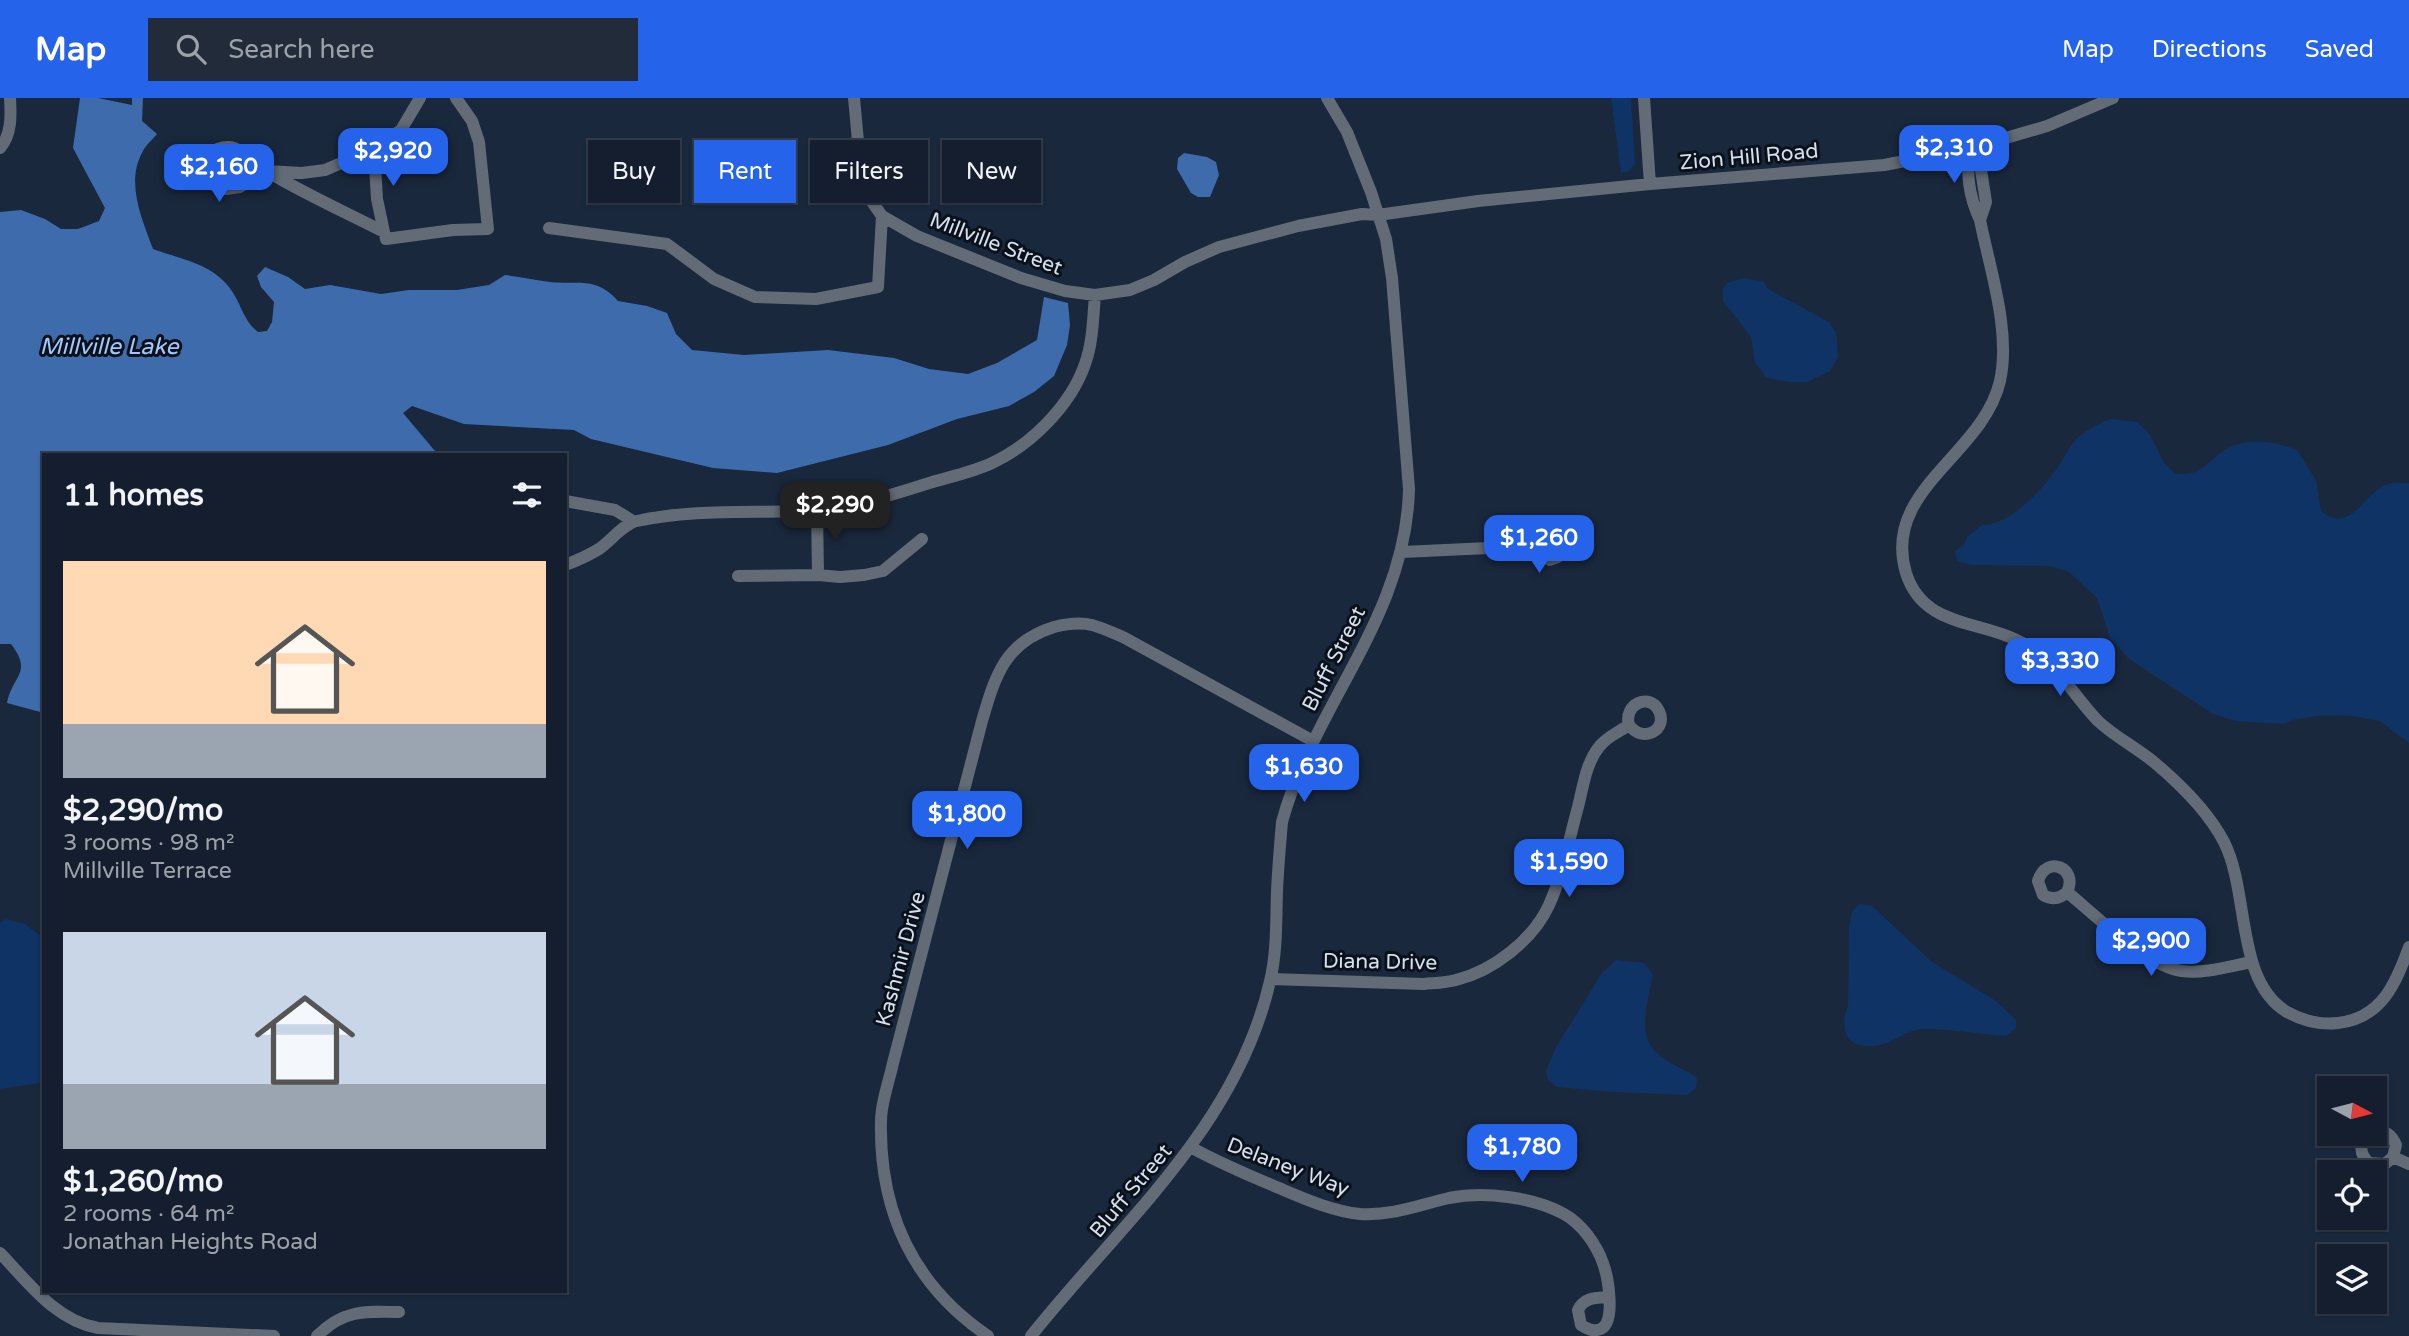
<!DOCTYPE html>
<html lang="en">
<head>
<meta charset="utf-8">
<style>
  body { margin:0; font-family:"Varela Round",sans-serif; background:#212b3a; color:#f1f3f6; height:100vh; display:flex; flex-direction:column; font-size:26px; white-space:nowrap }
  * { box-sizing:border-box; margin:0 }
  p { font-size:23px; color:#9da2aa }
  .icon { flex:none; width:38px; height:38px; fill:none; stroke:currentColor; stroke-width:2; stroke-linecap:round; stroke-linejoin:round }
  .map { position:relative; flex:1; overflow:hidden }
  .drawer { position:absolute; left:42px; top:355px; width:525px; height:840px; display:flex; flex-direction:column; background:#141e2e; border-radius:0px; box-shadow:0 2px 5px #0004,0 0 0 2px #333c4a }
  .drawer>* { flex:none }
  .banner { position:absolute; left:588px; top:42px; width:665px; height:63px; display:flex; gap:14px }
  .needle { width:46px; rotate:97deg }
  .fabs { position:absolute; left:2317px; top:978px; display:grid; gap:14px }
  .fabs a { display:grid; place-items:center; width:70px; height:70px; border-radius:0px; background:#141e2e; box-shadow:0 2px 5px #0004,0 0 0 2px #333c4a; font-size:35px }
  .price { position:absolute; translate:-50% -60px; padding:0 16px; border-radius:14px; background:#2563eb; color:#fff; font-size:23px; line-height:46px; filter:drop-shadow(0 2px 4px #0008) }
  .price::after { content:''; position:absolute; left:50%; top:42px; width:21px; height:16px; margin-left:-10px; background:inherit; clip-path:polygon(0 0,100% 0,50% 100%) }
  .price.selected { background:#222; color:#fff }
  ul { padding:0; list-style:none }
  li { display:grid; align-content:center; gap:14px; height:371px; padding:0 21px }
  li span { display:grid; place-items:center; height:217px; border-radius:0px; color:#555 }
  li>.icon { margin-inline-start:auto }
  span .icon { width:126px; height:126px; fill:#fffc; stroke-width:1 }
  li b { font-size:30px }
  h2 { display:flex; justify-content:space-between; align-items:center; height:84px; padding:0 21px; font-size:30px }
  .tag { padding:0 24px; border-radius:0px; background:#141e2e; box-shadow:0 2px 5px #0004,0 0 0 2px #333c4a; font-size:24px; line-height:63px }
  .tag.selected { background:#2563eb; color:#fff }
  header { display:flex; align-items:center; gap:42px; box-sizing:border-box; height:98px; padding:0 35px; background:#2563eb; color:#fff }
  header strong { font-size:33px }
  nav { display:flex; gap:38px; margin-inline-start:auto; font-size:24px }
  .search { width:490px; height:63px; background:#212b3a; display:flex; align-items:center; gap:18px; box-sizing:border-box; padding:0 24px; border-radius:0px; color:#9da2aa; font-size:26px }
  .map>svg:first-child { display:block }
</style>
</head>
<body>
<header>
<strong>Map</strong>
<div class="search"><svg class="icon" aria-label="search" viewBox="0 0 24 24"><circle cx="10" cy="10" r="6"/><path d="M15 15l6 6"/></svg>Search here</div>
<nav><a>Map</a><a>Directions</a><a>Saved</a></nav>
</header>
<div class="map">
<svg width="2409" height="1238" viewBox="0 0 2409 1238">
  <rect width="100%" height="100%" fill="#1a283d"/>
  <path fill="#0f3365" d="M1611,0H1631L1635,66L1628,74L1621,75Z
    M1743,180L1764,184L1768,191L1829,224L1836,235L1838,259L1830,273L1807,284H1790L1767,280L1755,265L1751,239L1723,203L1722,192L1727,185Z
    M2111,321L2137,324L2150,337L2163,363L2175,376C2203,377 2201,369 2222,354C2245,338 2274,343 2297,352L2316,382L2321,413C2348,435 2360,403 2381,389C2388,384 2400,385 2409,385V645L2380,623L2352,618L2324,617L2292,622L2283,626L2236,623L2213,616L2129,561L2110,539L2097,500L2069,474L2050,468L1971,467L1957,463L1955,453L1964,447L1967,439L1982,427C2010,428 2046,388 2060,366C2066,357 2071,346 2078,339C2088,331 2099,325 2111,321Z
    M1860,806L1872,808L1932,864L1996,903L2016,922V930L2006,938C1979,936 1951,931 1924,931C1907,931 1898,942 1883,946C1869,951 1846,949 1845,930C1844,922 1844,915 1848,909L1849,828L1852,814Z
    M6,821L25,826L44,841V984L0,991V825Z
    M1616,862L1644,865L1653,876C1649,898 1637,934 1654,952C1665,964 1683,971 1697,979L1696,990L1687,997L1613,994L1557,989L1548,982L1546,973L1555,951L1602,875Z"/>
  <path fill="#3e6bac" d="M80,0H98L132,7V0H143L142,23L157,36C152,42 146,47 143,53C125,84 142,121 153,151C180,161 210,165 229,189C241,204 243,223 258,234L267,233L272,224L274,204L261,189L257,178L265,169L288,179L305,191L330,187L381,196L409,192H457L489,187L505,177C520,179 535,182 550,184C579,187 596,178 618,203L647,208L667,215L676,236L692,252L744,257L828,252L894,260L929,271L968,276L997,265L1037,242L1044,199L1068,205L1070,227L1067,247L1054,278L1034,294L1009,308L957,321L888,347L777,375L713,370L591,341L574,332L464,326L412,308L403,315L435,353L428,357H44V615L7,605C13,576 33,575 11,546H0V114L21,112L45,121L61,131H78L99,123L105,110L73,50Z
    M1184,55L1207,59L1216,64L1219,77L1210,99H1198L1191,95L1177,71L1178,60Z"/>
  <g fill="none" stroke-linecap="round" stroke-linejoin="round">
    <path stroke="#636b76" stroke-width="12" d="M420,0L401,32L374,51L325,72L302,75L266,73L240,89L226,91L212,86L203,74C205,62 212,49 227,49C242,48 255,67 268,74C305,96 345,114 384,134L386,141L453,132L488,131L479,44L472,23L456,0
      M854,0L861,76L868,98L882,118L917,138L1021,180L1065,193L1095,197L1130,192L1154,182L1185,164L1219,149L1298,128L1362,116L1378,117L1478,103L1650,86L1884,67L1972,50L2047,28L2113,0
      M1644,0L1650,86
      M0,50C12,36 11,17 10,0
      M1972,50C1964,72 1970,101 1980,122C1990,172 2011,233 2000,283C1983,357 1881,392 1906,475C1924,532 1984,521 2026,547C2060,568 2072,596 2098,623C2115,639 2137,650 2155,665C2181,687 2208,713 2224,744C2250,795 2235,883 2287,914C2303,923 2320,927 2338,925C2382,920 2396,885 2409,849
      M1972,50L1979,59L1986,104L1980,122
      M374,51L377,101L384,134
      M549,130L667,146L714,181L755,199L816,201L878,189L882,118
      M565,403L615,412L633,423
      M817,411L818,477
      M1402,454L1534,448L1538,457L1550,462L1558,459L1563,446L1556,435L1546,433L1537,438L1534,448
      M565,467C576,463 589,457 599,451C611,443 623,426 637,423C691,411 747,415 802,413C845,411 886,399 926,386C948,379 971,375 992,365C1031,347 1071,307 1085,266C1093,244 1093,220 1095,197
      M738,478L818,477L840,479L864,477L883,473L922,441
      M2067,794C2060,801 2052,802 2043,797L2038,783C2046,756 2079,770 2067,794C2094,816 2149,870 2182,873C2204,876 2230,868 2252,864
      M1271,881L1424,886C1434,885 1445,885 1456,882C1493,873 1533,842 1549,807C1563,776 1569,741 1578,709C1583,689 1586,665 1599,649C1606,639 1619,634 1629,627C1643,646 1668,632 1659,613C1650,594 1623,606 1629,627
      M2368,1036C2359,1045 2359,1056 2369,1065L2385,1066L2393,1059L2396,1047C2392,1037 2386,1032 2375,1033
      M1192,1050C1220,1065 1250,1078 1279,1090C1305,1101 1332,1113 1360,1116C1392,1118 1419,1107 1449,1100C1484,1093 1533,1099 1564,1116C1582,1126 1596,1146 1603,1165C1608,1179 1616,1223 1601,1231C1593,1234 1587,1231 1581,1227L1578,1212C1584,1199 1596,1200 1609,1199
      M2393,1059L2409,1066
      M0,1155C28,1184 56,1223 98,1230L274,1238
      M317,1238C343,1212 364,1213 399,1214
      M988,1238C913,1187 879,1113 881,1023C881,1004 889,984 893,965L982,623C995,578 1005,544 1054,529C1066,526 1080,524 1092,527C1103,530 1113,535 1123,539L1313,643
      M1031,1238C1120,1126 1237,1029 1270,883C1277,855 1276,823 1277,793C1278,770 1280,747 1282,724C1314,606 1406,520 1409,391L1392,180L1386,141L1371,94L1347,34L1327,0"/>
  </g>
  <g text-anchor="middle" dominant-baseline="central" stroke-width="6" stroke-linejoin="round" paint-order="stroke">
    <g font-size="21" fill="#d6e0ee" stroke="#0a111a">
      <text transform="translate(1749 59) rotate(-5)">Zion Hill Road</text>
      <text transform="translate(996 146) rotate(21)">Millville Street</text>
      <text transform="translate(1334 561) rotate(-63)">Bluff Street</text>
      <text transform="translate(901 861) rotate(-75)">Kashmir Drive</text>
      <text transform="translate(1380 864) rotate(1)">Diana Drive</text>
      <text transform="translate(1288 1069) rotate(21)">Delaney Way</text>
      <text transform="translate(1131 1093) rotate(-50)">Bluff Street</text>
    </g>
    <g font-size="23" font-style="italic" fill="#a1c7fd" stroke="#0a111a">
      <text x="109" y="249">Millville Lake</text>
    </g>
  </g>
</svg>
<div class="fabs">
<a><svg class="needle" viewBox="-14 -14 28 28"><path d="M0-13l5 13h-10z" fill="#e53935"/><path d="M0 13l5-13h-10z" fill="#9da2aa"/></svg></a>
<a><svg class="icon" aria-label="locate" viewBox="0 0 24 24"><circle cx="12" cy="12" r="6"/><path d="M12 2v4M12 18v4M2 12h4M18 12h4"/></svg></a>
<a><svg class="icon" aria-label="layers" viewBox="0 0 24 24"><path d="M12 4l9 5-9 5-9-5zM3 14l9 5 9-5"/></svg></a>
</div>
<b class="price" style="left:1954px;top:87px">$2,310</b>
<b class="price" style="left:393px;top:90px">$2,920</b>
<b class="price" style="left:219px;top:106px">$2,160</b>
<b class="price selected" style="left:835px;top:444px">$2,290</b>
<b class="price" style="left:1539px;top:477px">$1,260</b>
<b class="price" style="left:2060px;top:600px">$3,330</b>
<b class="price" style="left:1304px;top:706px">$1,630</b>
<b class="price" style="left:967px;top:753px">$1,800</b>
<b class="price" style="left:1569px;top:801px">$1,590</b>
<b class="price" style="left:2151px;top:880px">$2,900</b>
<b class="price" style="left:1522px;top:1086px">$1,780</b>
<div class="banner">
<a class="tag">Buy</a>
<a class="tag selected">Rent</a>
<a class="tag">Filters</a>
<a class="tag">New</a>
</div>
<section class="drawer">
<h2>11 homes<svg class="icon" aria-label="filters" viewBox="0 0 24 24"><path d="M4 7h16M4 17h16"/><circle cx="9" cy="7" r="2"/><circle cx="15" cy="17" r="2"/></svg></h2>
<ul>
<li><span style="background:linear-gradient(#ffd9b3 75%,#9aa5b1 0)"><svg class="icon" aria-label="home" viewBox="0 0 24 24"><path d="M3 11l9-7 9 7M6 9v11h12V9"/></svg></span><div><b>$2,290/mo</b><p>3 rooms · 98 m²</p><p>Millville Terrace</p></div></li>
<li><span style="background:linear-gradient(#c9d6e8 70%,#9aa5b1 0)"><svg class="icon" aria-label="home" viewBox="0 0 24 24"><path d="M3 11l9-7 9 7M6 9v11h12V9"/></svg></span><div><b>$1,260/mo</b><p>2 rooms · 64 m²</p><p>Jonathan Heights Road</p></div></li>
</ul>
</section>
</div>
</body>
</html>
